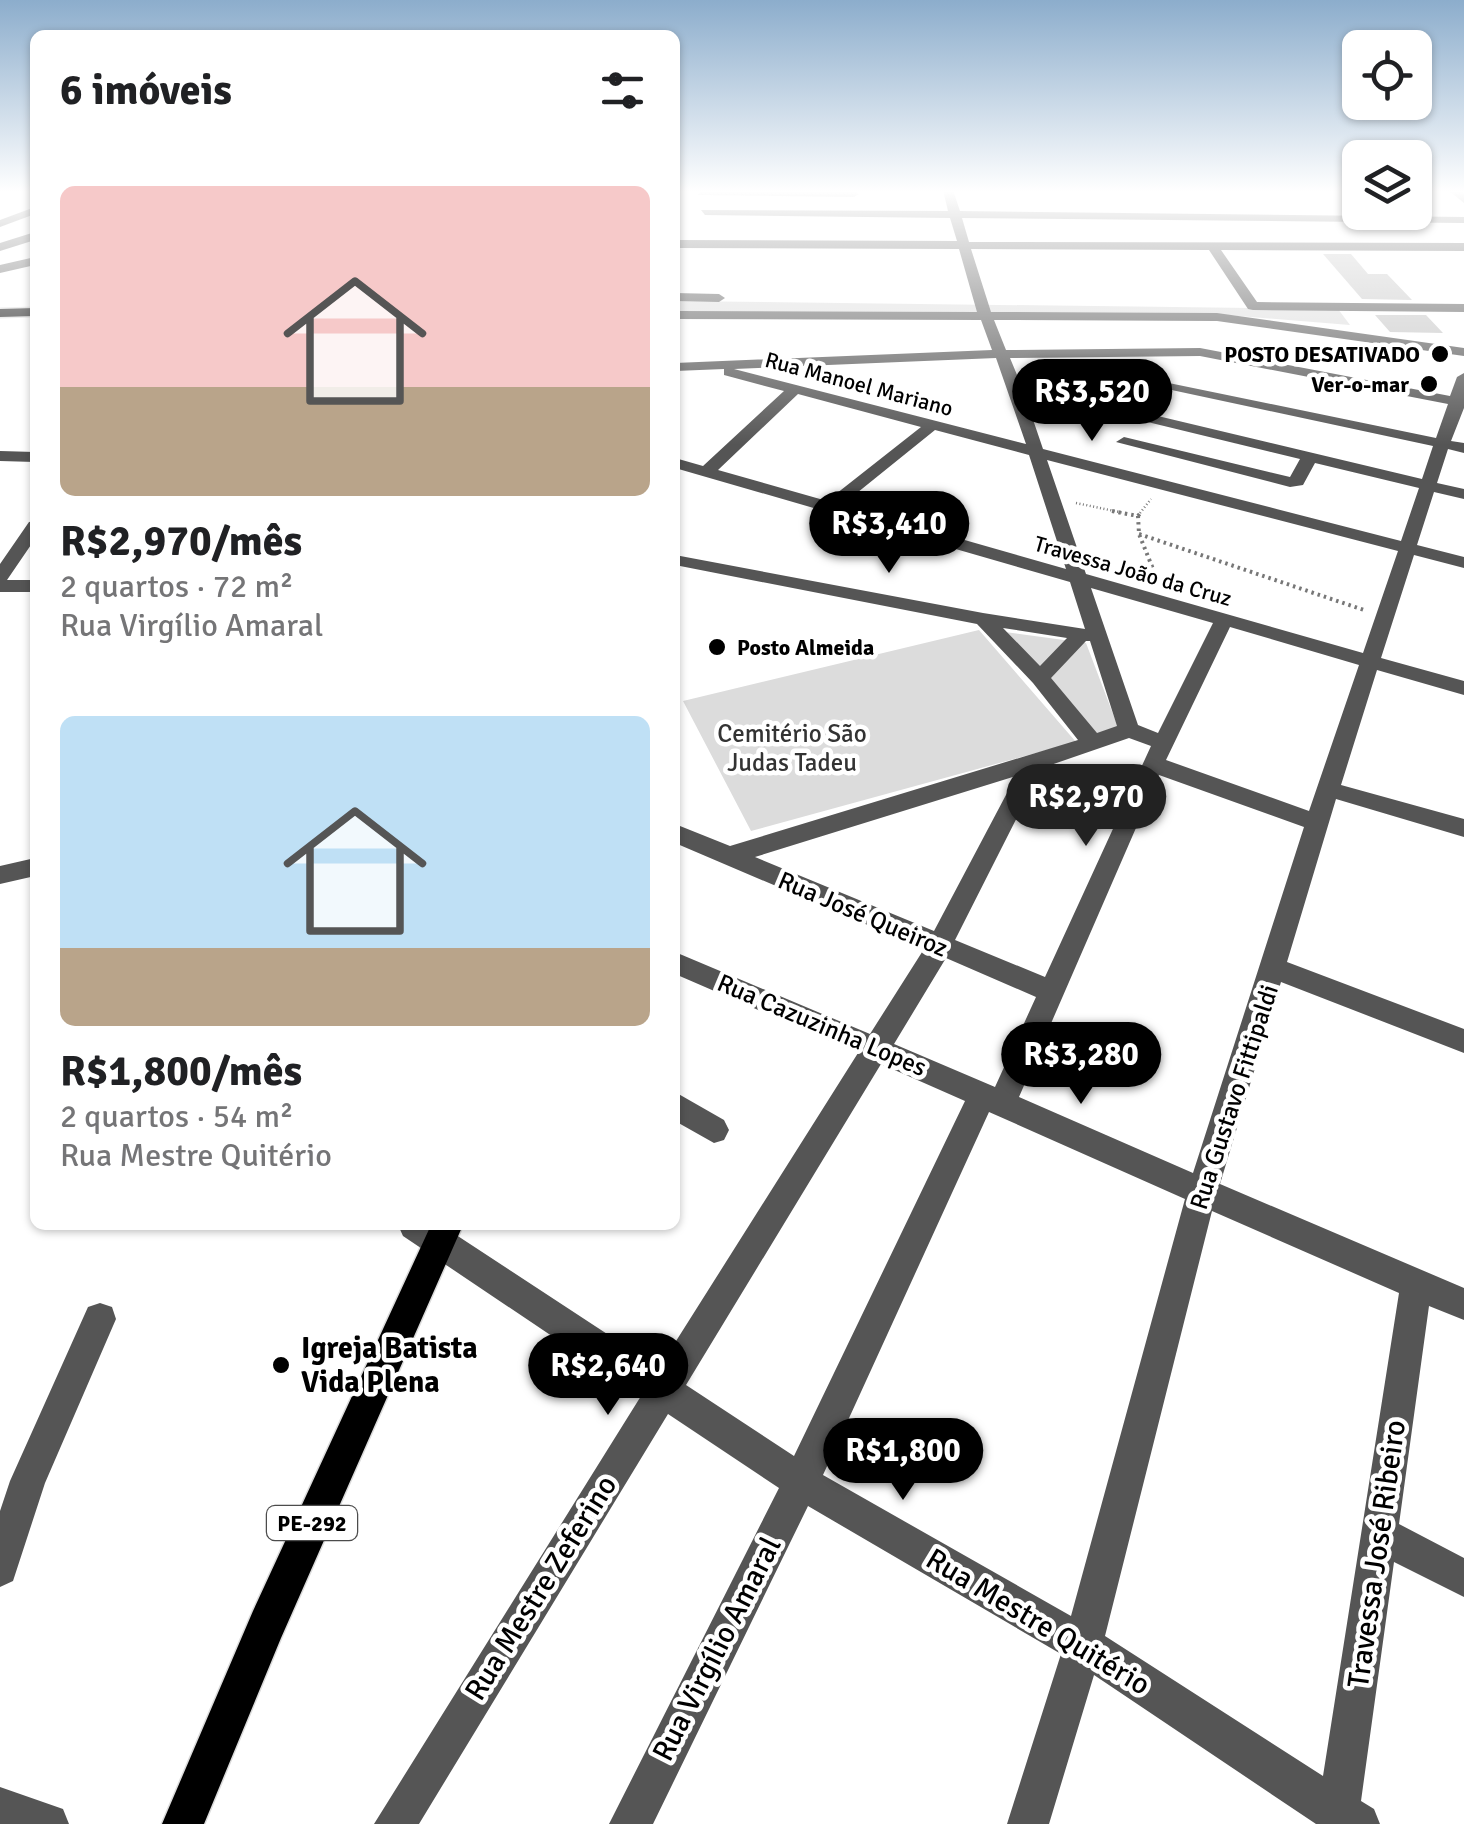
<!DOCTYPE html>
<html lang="pt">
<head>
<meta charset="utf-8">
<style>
  body { margin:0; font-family:Signika,sans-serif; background:#f2f2f2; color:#202124; height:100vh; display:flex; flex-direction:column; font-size:38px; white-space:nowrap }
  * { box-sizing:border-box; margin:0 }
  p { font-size:32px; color:#757577 }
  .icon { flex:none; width:55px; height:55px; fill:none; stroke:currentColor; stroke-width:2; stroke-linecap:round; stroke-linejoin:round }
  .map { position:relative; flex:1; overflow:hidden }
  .details { position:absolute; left:30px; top:30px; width:650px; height:1200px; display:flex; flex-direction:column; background:#fff; border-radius:15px; box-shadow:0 2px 8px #0004 }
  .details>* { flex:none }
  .controls { position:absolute; left:1342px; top:30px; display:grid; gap:20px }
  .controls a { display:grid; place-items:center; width:90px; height:90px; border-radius:15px; background:#fff; box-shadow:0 2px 8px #0004; font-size:50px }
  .price { position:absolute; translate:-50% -85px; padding:0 22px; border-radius:35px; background:#000; color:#fff; font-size:32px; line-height:65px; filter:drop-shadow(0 2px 5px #0008) }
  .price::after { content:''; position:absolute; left:50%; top:60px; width:30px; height:22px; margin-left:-15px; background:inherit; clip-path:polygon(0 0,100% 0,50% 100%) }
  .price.on { background:#222; color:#fff }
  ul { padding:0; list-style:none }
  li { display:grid; align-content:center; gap:20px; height:530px; padding:0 30px }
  li span { display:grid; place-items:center; height:310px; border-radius:15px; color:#555 }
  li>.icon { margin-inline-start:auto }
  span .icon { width:180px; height:180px; fill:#fffc; stroke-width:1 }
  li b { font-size:42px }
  h2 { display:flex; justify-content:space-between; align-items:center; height:120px; padding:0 30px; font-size:42px }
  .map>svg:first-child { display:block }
</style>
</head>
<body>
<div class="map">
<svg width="1464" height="1824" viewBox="0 0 1464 1824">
  <rect width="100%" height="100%" fill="#fff"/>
  <path fill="#dcdcdc" d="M675,301L1338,309L1350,325L1201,313L675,311Z
    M979,630L1076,742L751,831L683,701Z
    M1005,632L1086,643L1118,727L1095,734Z"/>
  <path fill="#c4c4c4" d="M1323,254H1351L1368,274H1387L1412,300L1362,299Z
    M1375,315H1426L1443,333L1390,332Z"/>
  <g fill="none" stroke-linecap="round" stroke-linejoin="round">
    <g stroke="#dbdbdb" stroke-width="3">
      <path id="major" d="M35,308V316L0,317V309Z
        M431,1225H463L281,1638L204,1824H162L253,1611Z"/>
    </g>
    <path stroke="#777" stroke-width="2.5" stroke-dasharray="1 2.5" stroke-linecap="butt" d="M1076,503L1124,513
      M1140,513L1151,499"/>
    <path stroke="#777" stroke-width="4" stroke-dasharray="2.5 4" stroke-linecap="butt" d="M1112,511L1138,516L1139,534L1157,579
      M1138,516L1142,511
      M1139,534L1364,610"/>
    <path fill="#555" fill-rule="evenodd" d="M702,190L854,191L859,194L854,197L698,195Z
      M943,190H953L960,211L1464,217V223L962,218L969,242L1464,243V251L1221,250L1257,302L1464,304V312L1253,310L1248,309L1209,250L971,249L991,312L1217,313L1464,348V356L1217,321L994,320L1006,350L1200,348L1450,396L1457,377L1464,373V408L1451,441L1464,443V453L1448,449L1437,483L1464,489V499L1434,492L1417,545L1464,557V568L1414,555L1381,658L1464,681V695L1377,670L1341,785L1464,819V837L1336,799L1287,962L1464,1029V1053L1281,982L1220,1184L1464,1288V1320L1429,1306L1399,1524L1464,1558V1597L1394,1562L1361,1801L1374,1809L1380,1824H1316L1094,1675L1049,1824H1007L1061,1654L808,1506L653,1824H609L779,1488L668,1414L419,1824H374L641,1396L403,1236L398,1225H441L659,1368L858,1053L675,974V952L870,1034L924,949L675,843V824L730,846L1078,740L1033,683L977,624L675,565V555L983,613L1085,629L1070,582L675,468V458L703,466L784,391L724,375V369L675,371V363L992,350L981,320L675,319V311L977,312L959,249L675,248V240L957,241L950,218L705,215L701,210L948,211ZM1200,356L1448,404L1436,438L1062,361L1055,365L1433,446L1422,479L1053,391L1022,387L1010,358ZM996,358L1026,444L734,369ZM798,394L921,427L827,501L718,470ZM1025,396L1053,399L1300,459L1290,477L1124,437L1116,442L1290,487L1303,485L1315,463L1419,488L1401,541L1043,449ZM935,430L1029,455L1066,569L842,505ZM1047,460L1398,551L1363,653L1086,574ZM1091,588L1213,623L1158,733L1138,725ZM1230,627L1359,665L1309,811L1166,760ZM1003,628L1067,638L1040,666ZM1086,641H1090L1117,726L1097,733L1051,678ZM1129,738L1151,746L1045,977L955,940L1042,768ZM1159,775L1304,827L1193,1173L1019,1097ZM1016,776L934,931L755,857ZM946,958L1036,997L995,1087L894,1044ZM881,1064L965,1101L794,1456L686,1385ZM989,1112L1185,1199L1071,1616L823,1475ZM1212,1211L1399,1293L1323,1776L1105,1636Z
      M1448,190H1459L1464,194V203Z
      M35,207V214L0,227V220Z
      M35,232V240L0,251V243Z
      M35,257V265L0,273V265Z
      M675,293L719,294L725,298L719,302L675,301Z
      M0,451L35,452V462L0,461Z
      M35,521V539L7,580H35V592H0V564L29,522Z
      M35,858V876L0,884V866Z
      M675,1092L724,1120L729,1130L724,1140L714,1143L675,1121Z
      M100,1303L112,1307L116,1319L45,1483L13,1581L0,1587V1511L10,1481L88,1307Z
      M0,1787L63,1809L69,1824H0Z"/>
    <use href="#major" fill="#000" fill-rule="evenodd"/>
  </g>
  <linearGradient id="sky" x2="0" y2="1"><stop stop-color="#8cadcc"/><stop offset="0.43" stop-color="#fff"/><stop offset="1" stop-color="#fff" stop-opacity="0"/></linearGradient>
  <rect width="1464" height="445" fill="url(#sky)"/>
  <g fill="#000" stroke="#fff" stroke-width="4">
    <circle cx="1440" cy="354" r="10"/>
    <circle cx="1429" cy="384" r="10"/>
    <circle cx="717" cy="647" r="10"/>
    <circle cx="281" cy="1365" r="10"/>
  </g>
  <g text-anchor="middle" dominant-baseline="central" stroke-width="9" stroke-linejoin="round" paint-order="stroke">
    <g font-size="22" font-weight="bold" fill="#000" stroke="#fff" text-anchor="end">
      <text x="1420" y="354">POSTO DESATIVADO</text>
      <text x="1409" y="384">Ver-o-mar</text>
      <text x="737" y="647" text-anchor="start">Posto Almeida</text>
    </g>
    <g font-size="22" fill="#000" stroke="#fff">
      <text transform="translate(859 384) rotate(15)">Rua Manoel Mariano</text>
      <text transform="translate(1133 571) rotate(16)">Travessa João da Cruz</text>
    </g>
    <rect fill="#fff" stroke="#4c4c4c" stroke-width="2.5" x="267" y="1506" width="90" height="34" rx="8"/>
    <g font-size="22" font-weight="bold" fill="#000">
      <text x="312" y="1523">PE-292</text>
    </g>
    <g font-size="25" fill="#333" stroke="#fff">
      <text x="792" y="733">Cemitério São<tspan x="792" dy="29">Judas Tadeu</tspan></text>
    </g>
    <g font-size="25" fill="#000" stroke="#fff">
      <text transform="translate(863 914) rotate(23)">Rua José Queiroz</text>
      <text transform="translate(822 1025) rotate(23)">Rua Cazuzinha Lopes</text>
      <text transform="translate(1234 1097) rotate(-72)">Rua Gustavo Fittipaldi</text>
    </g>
    <g font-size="30" font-weight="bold" fill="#000" stroke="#fff" text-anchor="start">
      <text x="301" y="1348">Igreja Batista<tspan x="301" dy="34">Vida Plena</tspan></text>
    </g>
    <g font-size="30" fill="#000" stroke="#fff">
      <text transform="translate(1377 1554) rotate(-82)">Travessa José Ribeiro</text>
      <text transform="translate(541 1588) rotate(-58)">Rua Mestre Zeferino</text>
      <text transform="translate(1038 1622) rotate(31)">Rua Mestre Quitério</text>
      <text transform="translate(717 1649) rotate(-63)">Rua Virgílio Amaral</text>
    </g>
  </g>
</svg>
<div class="controls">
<a><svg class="icon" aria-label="locate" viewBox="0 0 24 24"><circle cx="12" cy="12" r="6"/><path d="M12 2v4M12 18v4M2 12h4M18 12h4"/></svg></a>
<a><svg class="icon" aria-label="layers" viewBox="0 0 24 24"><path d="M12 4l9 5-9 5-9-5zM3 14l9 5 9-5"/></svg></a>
</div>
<b class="price" style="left:1092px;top:444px">R$3,520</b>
<b class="price" style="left:889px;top:576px">R$3,410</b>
<b class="price on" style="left:1086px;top:849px">R$2,970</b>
<b class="price" style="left:1081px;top:1107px">R$3,280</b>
<b class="price" style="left:608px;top:1418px">R$2,640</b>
<b class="price" style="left:903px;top:1503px">R$1,800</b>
<section class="details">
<h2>6 imóveis<svg class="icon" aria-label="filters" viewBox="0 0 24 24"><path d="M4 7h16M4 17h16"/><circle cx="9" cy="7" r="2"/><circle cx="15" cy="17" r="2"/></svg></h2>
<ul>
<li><span style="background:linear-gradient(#f6c9c9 65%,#b9a48a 0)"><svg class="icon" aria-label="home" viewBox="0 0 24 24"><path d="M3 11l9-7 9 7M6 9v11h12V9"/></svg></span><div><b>R$2,970/mês</b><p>2 quartos · 72 m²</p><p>Rua Virgílio Amaral</p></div></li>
<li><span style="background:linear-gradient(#bfe0f5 75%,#b9a48a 0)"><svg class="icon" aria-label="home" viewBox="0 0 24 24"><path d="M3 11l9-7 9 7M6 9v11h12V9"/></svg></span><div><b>R$1,800/mês</b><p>2 quartos · 54 m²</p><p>Rua Mestre Quitério</p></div></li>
</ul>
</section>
</div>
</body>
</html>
